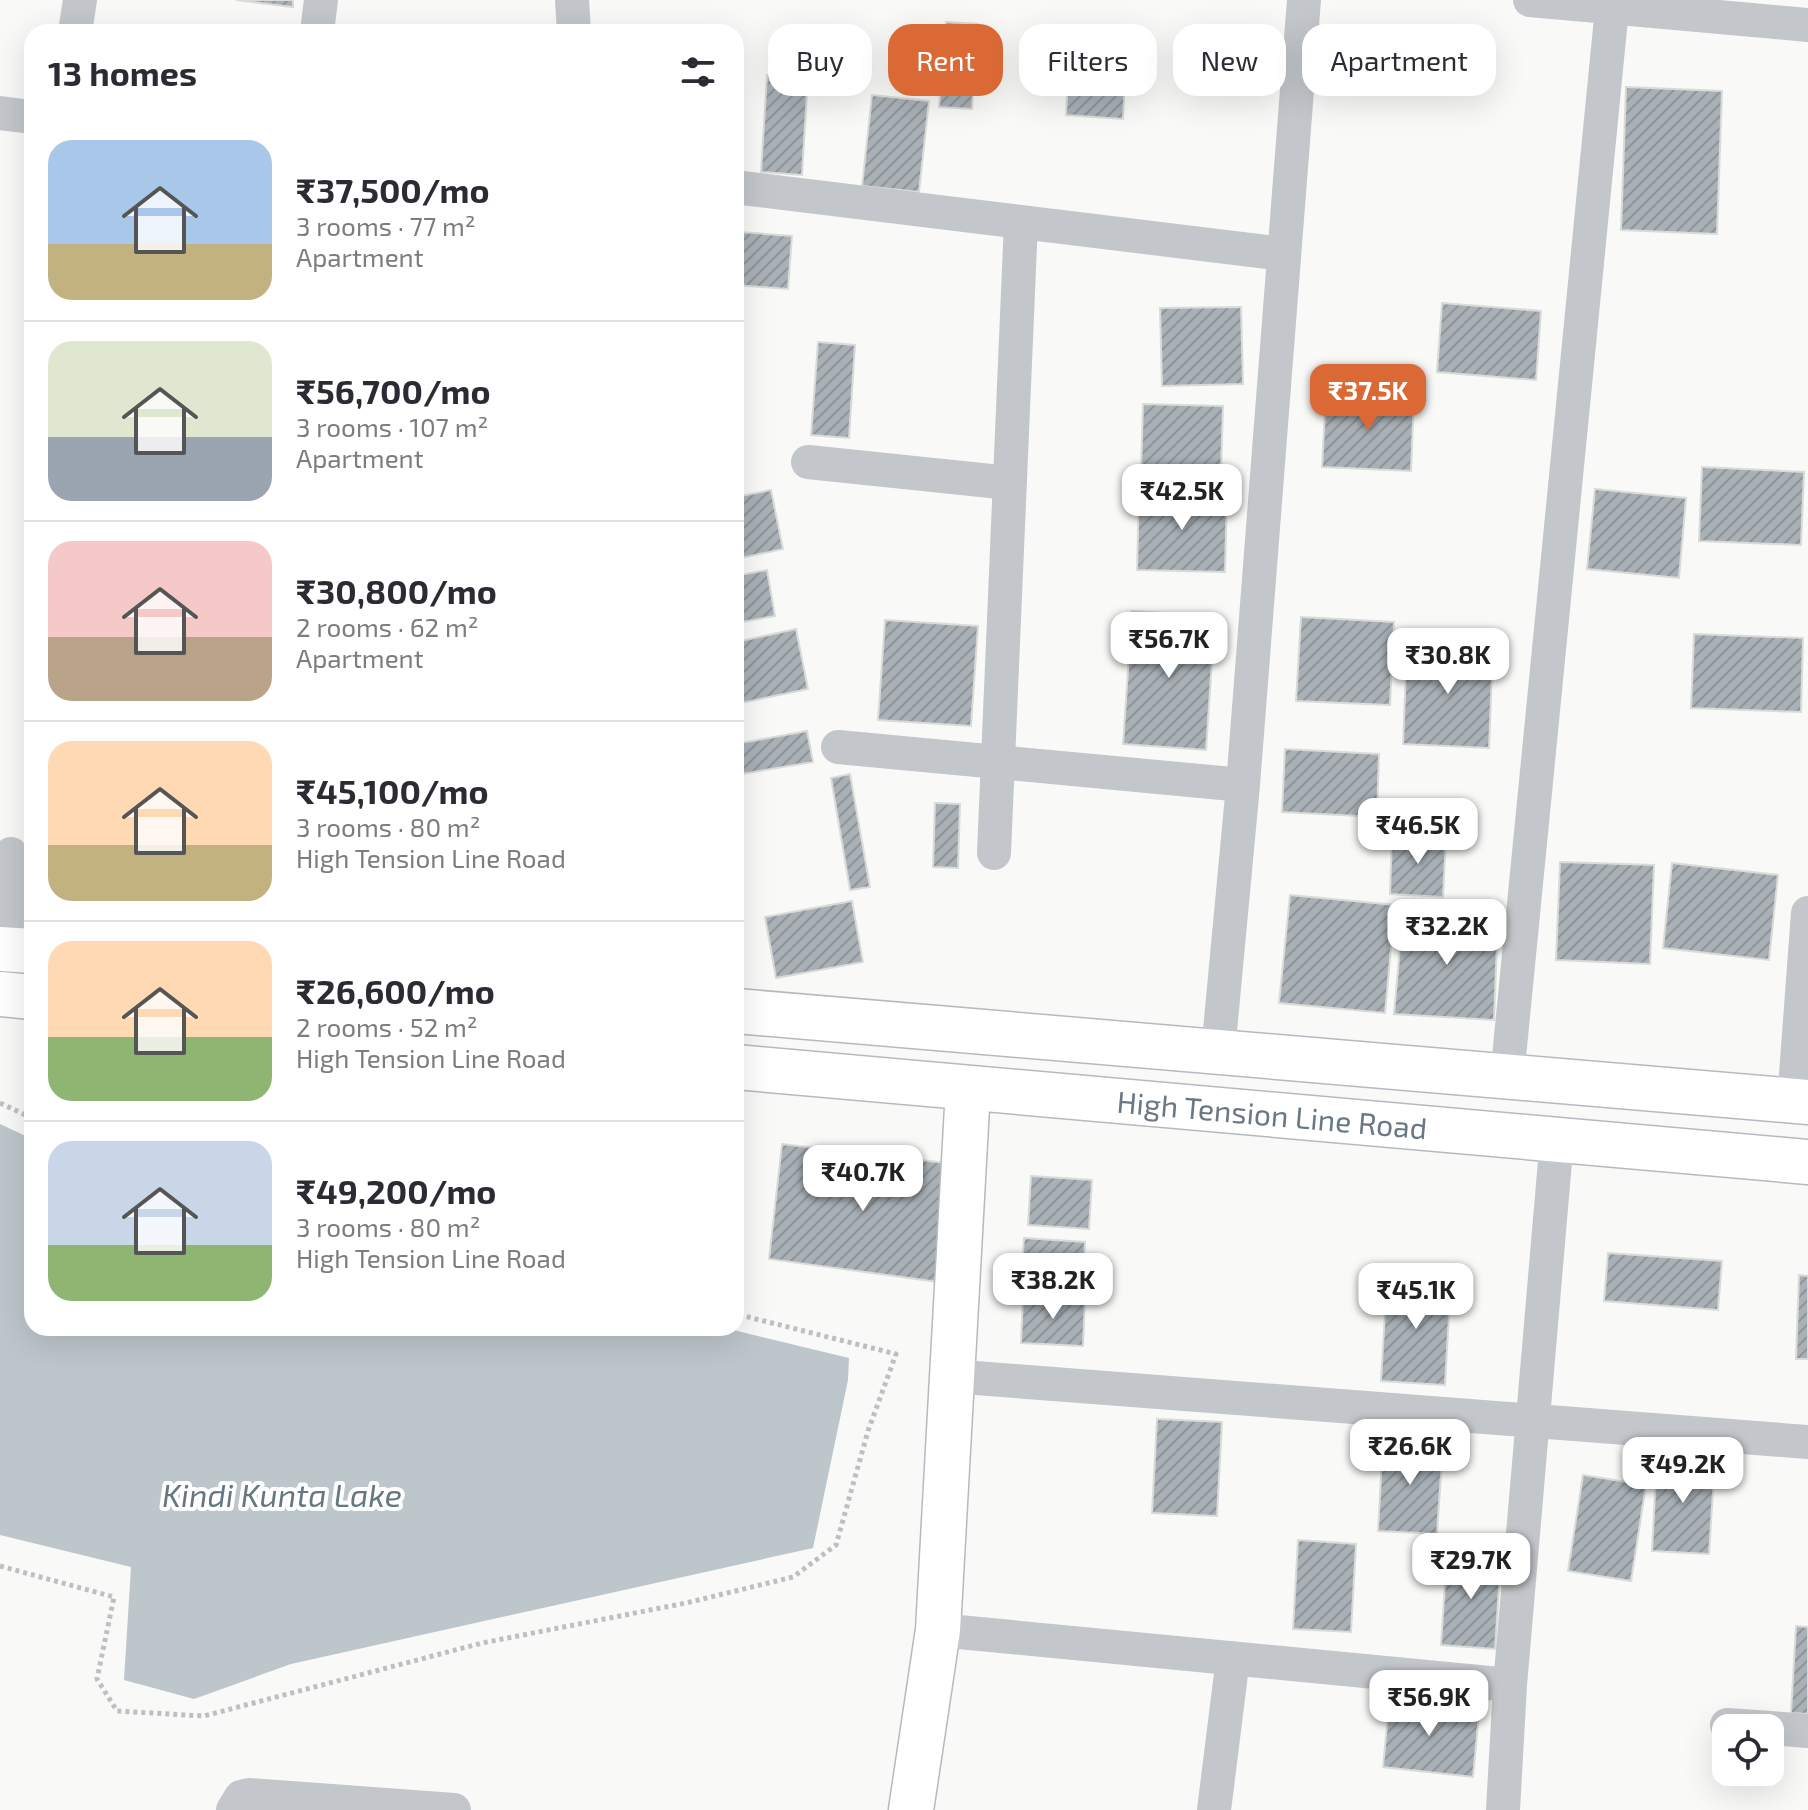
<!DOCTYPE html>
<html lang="en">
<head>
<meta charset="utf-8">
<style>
  body { margin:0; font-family:"Exo 2",sans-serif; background:#f7f7f7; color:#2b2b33; height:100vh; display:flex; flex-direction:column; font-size:30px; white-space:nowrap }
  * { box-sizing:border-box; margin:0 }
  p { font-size:26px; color:#7c7c81 }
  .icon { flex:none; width:44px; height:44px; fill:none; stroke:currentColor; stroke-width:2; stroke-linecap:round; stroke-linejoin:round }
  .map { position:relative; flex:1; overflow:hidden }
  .drawer { position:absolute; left:24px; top:24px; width:720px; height:1312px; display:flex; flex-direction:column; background:#fff; border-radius:24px; box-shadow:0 8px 32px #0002 }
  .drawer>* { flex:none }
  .top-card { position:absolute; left:768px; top:24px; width:760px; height:72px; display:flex; gap:16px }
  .controls { position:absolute; left:1712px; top:1714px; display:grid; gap:16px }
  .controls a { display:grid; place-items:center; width:72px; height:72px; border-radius:16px; background:#fff; box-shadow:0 8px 32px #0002; font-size:40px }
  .price { position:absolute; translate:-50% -68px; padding:0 18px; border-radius:16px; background:#fff; color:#222; font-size:26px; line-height:52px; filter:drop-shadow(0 2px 4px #0008) }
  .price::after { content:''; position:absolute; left:50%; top:48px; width:24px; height:18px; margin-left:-12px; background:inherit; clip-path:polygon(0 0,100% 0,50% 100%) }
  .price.current { background:#db6935; color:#fff }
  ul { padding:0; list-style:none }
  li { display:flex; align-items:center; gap:24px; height:200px; padding:0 24px }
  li+li { border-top:2px solid #e1e1e2 }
  li span { display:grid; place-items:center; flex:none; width:224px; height:160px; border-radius:24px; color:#555 }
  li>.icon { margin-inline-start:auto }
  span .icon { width:96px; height:96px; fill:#fffc; stroke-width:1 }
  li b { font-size:34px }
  h2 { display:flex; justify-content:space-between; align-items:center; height:96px; padding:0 24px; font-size:34px }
  .chip { padding:0 28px; border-radius:24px; background:#fff; box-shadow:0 8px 32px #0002; font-size:28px; line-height:72px }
  .chip.current { background:#db6935; color:#fff }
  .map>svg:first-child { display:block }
</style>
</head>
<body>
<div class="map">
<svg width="1808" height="1810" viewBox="0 0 1808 1810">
  <defs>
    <pattern id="building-hatch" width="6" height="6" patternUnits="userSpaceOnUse" patternTransform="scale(2)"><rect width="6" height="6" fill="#a9b1b7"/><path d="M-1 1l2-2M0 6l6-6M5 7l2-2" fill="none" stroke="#8e959a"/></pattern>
  </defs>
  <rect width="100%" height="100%" fill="#f9f9f7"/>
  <path fill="#bdc6cb" d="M0,1124L32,1139V1328H725L849,1358L848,1380L813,1548L291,1664L194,1699L124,1680L131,1567L0,1535Z"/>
  <path fill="url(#building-hatch)" stroke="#dadbd9" stroke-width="2" d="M236,0H293V7Z
    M946,22L978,24L972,109L939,107Z
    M1071,31L1128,35L1123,119L1066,115Z
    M767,75L808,77L802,175L761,172Z
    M1626,87L1722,91L1717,234L1621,230Z
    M872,95L929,101L919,192L862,186Z
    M740,232L792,236L788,289L736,285Z
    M1442,303L1541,311L1536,380L1437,372Z
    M1241,307L1243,384L1162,386L1160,308Z
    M818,342L855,345L849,438L811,435Z
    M1326,392L1414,396L1411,471L1322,467Z
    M1143,404L1223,406L1221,473L1141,471Z
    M1702,467L1804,472L1801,545L1699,541Z
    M1595,489L1686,498L1679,578L1587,569Z
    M771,490L783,549L736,559V497Z
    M1139,491L1227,494L1225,572L1137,570Z
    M767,570L775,616L736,623V576Z
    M1132,611L1215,616L1206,750L1123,744Z
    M1301,617L1394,622L1390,705L1296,701Z
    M885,620L978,626L971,726L878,720Z
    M796,629L808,689L736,704V642Z
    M1694,634L1803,638L1801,712L1691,708Z
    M1407,645L1493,649L1489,748L1403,744Z
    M807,731L813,762L736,775V744Z
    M1285,749L1379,754L1377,817L1282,812Z
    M850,774L870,887L850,890L831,778Z
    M935,803L960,804L958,868L933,867Z
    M1392,835L1446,837L1443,897L1390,894Z
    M1560,862L1654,865L1650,964L1556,960Z
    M1672,863L1778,875L1769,960L1663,948Z
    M1290,895L1395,905L1385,1013L1279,1003Z
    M852,901L863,962L776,978L765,917Z
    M1403,914L1498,918L1494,1020L1394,1014Z
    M782,1144L954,1164L946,1283L769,1259Z
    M1031,1176L1092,1180L1089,1229L1028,1225Z
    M1024,1238L1085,1242L1083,1285L1021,1281Z
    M1608,1253L1722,1261L1718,1310L1604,1301Z
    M1799,1275L1808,1276V1359H1796Z
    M1387,1277L1451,1281L1445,1385L1381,1381Z
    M1023,1296L1085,1300L1083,1346L1021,1343Z
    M1157,1419L1222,1422L1217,1516L1152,1513Z
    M1383,1441L1443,1444L1437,1534L1378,1531Z
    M1657,1455L1715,1459L1709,1554L1652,1551Z
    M1583,1475L1646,1485L1631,1581L1568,1571Z
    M1298,1540L1356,1544L1351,1632L1293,1629Z
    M1447,1553L1501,1556L1495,1649L1441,1645Z
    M1796,1626L1808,1627V1714L1791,1713Z
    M1390,1693L1426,1697L1424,1709L1479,1714L1473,1777L1383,1767Z"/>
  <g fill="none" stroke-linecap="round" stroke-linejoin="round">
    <g stroke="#b5babf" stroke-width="47">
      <path id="secondary" d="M0,949L32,951
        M0,994L32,997
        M736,1011L1808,1102
        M736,1067L1808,1162
        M911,1810L938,1630L968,1089"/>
    </g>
    <path stroke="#bdbfc2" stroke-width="5" stroke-dasharray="4 4" stroke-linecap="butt" d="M0,1103L32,1118
      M0,1566L114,1597L97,1679L117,1711L204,1716L482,1643L686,1603L793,1577L836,1545L868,1431L896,1354L736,1314"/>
    <path stroke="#c3c6ca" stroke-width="34" d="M572,0L574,32
      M1530,0L1808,25
      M75,32L80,0
      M317,32L321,0
      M0,113L32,117
      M742,188L1284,254
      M808,462L1010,483
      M838,747L1243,785
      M994,853L1021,222
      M11,854L12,950
      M1218,1052L1243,785L1304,0
      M1507,1077L1612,8
      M1794,1101L1808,913
      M950,1376L1808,1442
      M938,1630L1510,1685
      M1727,1725L1770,1728
      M1770,1728L1808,1731
      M233,1810L241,1797L249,1795L454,1810
      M1214,1810L1233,1658
      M1503,1810L1510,1685L1557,1138"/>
    <use href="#secondary" stroke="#fff" stroke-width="44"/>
  </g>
  <g text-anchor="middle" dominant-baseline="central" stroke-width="8" stroke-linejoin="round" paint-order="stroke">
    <g font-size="30" fill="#697786" stroke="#fff">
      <text transform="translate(1272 1114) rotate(5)">High Tension Line Road</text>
    </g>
    <g font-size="32" font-style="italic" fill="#657781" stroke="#fff">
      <text x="282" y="1494">Kindi Kunta Lake</text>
    </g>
  </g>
</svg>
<div class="controls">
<a><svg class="icon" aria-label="locate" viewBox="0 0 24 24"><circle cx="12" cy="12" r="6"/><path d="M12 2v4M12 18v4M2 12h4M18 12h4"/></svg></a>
</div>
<b class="price current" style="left:1368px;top:432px">₹37.5K</b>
<b class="price" style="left:1182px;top:532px">₹42.5K</b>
<b class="price" style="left:1169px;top:680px">₹56.7K</b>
<b class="price" style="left:1448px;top:696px">₹30.8K</b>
<b class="price" style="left:1418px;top:866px">₹46.5K</b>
<b class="price" style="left:1447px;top:967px">₹32.2K</b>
<b class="price" style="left:863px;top:1213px">₹40.7K</b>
<b class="price" style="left:1053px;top:1321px">₹38.2K</b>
<b class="price" style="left:1416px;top:1331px">₹45.1K</b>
<b class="price" style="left:1410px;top:1487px">₹26.6K</b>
<b class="price" style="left:1683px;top:1505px">₹49.2K</b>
<b class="price" style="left:1471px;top:1601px">₹29.7K</b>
<b class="price" style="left:1429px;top:1738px">₹56.9K</b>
<div class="top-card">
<a class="chip">Buy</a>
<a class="chip current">Rent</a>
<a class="chip">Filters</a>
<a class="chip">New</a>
<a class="chip">Apartment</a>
</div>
<section class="drawer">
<h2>13 homes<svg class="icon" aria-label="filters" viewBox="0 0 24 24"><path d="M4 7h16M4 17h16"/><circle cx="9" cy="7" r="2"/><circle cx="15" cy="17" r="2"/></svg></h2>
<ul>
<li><span style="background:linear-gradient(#a9c7e8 65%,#c2b280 0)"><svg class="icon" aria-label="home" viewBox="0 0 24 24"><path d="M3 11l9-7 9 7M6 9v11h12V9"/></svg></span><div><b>₹37,500/mo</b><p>3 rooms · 77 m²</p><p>Apartment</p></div></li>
<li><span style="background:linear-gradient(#dfe7d0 60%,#9aa5b1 0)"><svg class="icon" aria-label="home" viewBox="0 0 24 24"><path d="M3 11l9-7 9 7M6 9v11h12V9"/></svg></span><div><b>₹56,700/mo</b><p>3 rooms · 107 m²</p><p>Apartment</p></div></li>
<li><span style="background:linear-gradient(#f6c9c9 60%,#b9a48a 0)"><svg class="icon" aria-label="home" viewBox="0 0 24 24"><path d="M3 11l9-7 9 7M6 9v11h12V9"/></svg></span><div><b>₹30,800/mo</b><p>2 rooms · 62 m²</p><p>Apartment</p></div></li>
<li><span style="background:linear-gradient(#ffd9b3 65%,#c2b280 0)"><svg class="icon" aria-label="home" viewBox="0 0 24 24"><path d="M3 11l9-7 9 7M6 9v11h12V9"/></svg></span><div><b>₹45,100/mo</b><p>3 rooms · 80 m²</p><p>High Tension Line Road</p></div></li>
<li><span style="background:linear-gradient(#ffd9b3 60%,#8fb573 0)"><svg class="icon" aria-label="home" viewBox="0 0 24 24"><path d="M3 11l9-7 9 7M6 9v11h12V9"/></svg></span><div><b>₹26,600/mo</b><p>2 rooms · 52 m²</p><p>High Tension Line Road</p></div></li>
<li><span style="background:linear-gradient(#c9d6e8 65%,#8fb573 0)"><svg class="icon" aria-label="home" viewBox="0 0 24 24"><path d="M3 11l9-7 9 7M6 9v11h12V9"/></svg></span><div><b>₹49,200/mo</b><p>3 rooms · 80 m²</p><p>High Tension Line Road</p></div></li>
</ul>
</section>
</div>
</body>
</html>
